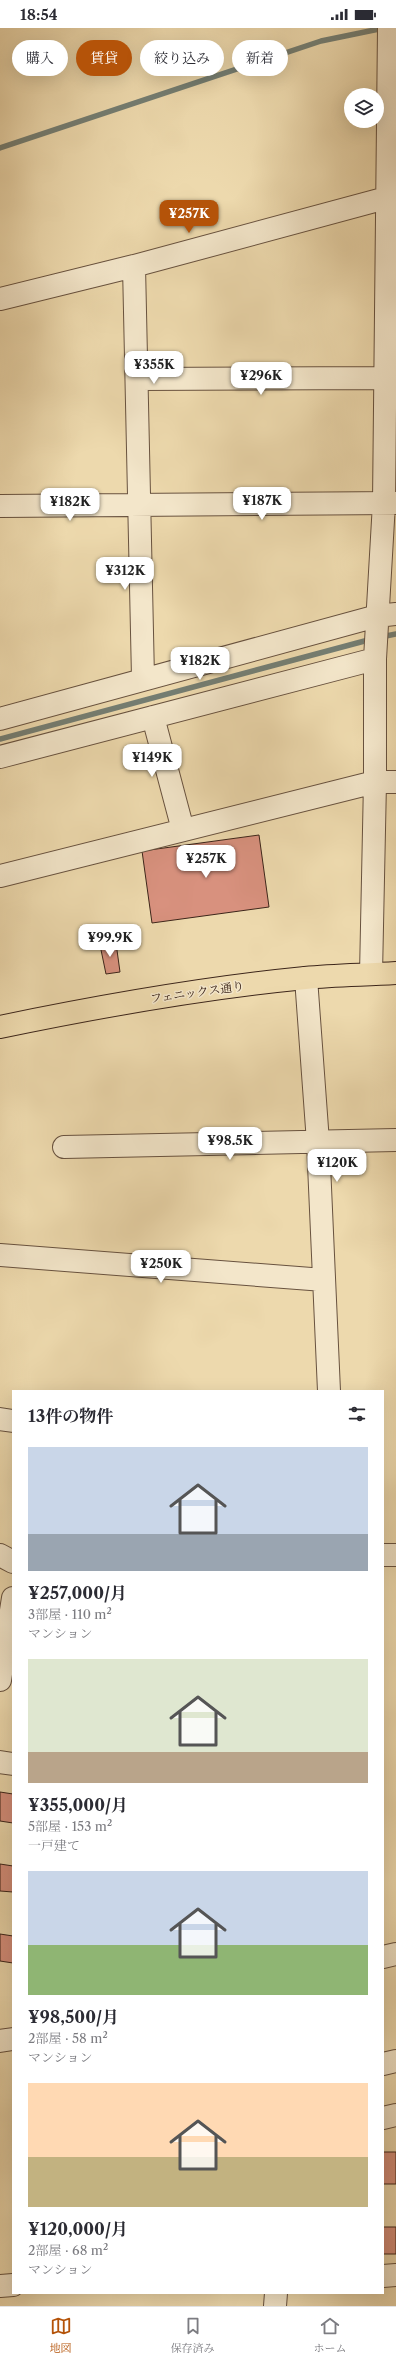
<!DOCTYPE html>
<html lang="ja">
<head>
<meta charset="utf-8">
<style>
  body { margin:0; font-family:"Libre Caslon Text","Noto Serif JP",serif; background:#f7f7f7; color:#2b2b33; height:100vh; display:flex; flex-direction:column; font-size:15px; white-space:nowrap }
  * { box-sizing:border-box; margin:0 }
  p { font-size:13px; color:#7c7c81 }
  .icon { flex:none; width:22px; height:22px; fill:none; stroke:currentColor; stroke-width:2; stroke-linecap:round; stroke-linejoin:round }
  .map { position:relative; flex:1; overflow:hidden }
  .details { position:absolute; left:12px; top:1362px; width:372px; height:904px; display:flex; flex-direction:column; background:#fff; border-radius:0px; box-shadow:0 4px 16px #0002 }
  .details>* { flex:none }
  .guide { position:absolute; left:12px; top:12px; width:372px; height:36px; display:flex; gap:8px }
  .buttons { position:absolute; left:344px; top:60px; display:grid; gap:8px }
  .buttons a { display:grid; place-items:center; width:40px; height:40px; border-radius:50%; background:#fff; box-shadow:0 4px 16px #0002; font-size:20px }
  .price { position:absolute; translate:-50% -34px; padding:0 9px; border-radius:8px; background:#fff; color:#222; font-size:13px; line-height:26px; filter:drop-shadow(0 1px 2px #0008) }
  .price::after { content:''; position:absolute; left:50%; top:24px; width:12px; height:9px; margin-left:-6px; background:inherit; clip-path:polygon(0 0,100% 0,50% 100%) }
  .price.current { background:#b45309; color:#fff }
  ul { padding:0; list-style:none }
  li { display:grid; align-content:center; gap:8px; height:212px; padding:0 16px }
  li span { display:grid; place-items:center; height:124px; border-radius:0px; color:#555 }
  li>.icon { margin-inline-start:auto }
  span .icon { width:72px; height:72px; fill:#fffc; stroke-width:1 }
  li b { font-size:17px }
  h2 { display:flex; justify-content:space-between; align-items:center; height:48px; padding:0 16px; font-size:17px }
  .chip { padding:0 14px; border-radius:18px; background:#fff; box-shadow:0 4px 16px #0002; font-size:14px; line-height:36px }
  .chip.current { background:#b45309; color:#fff }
  .status { display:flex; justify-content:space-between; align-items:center; height:28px; padding:0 20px; background:#fff; direction:ltr }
  .status svg { height:11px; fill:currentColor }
  .tabs { display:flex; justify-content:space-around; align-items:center; height:56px; border-top:1px solid #e1e1e2; background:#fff; font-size:11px; color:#7c7c81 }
  .tabs a { display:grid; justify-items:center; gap:2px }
  .tabs .current { color:#b45309 }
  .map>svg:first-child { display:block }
</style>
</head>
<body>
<div class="status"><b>18:54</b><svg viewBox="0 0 49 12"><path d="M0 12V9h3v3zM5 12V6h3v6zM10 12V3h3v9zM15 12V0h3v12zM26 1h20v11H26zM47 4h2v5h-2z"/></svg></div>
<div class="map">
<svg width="396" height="2278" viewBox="0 0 396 2278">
  <rect width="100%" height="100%" fill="#edd9ad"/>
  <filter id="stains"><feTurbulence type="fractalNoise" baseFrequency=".005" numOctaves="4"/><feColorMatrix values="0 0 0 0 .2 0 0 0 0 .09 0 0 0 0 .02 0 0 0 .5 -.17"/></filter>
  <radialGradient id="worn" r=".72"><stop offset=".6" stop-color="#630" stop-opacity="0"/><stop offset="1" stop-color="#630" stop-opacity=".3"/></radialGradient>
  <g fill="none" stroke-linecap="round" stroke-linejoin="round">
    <path stroke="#747e73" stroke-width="5.5" d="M0,120L321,13L384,0
      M381,609L396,606
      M0,711L372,611"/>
  </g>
  <path fill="#d8917e" stroke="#3c251a" d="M259,807L269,879L152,895L142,823Z
    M116,915L120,944L106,946L100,917Z
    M0,1764L13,1766V1795L0,1793Z
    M0,1836L13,1838V1864L0,1863Z
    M0,1906L13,1908V1935L0,1933Z
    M383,2124H396V2156H383Z
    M383,2199H396V2226H383Z"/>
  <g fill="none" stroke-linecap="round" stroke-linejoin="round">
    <g stroke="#68523f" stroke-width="24">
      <path id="minor" d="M134,238L143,650
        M0,271L134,238L386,170
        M137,351L385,350
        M0,478L396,475
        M153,689L183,802
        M0,691L377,588L396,586
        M0,729L375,631
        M0,848L375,754H396
        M371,946L375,754V631L384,475L389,0
        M306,950L318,1114L329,1363
        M64,1119L396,1112
        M0,1227L324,1252
        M0,1391L13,1393
        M0,1527L13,1534
        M383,1527H396
        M0,1652L13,1570
        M0,1734L13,1736
        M383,1929L396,1926
        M0,2013L13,2011
        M383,2036L396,2033
        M383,2090L396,2087
        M383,2248L396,2247
        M0,2258L13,2257
        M275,2278L276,2265"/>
    </g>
    <g stroke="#3c251a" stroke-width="24">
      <path id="major" d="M0,999C101,978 203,960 305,950C335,947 366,947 396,945"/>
    </g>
    <use href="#minor" stroke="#f3e6ca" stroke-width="22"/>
    <use href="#major" stroke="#edd9ad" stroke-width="22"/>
  </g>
  <g text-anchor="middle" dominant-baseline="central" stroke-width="3" stroke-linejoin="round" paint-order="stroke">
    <g font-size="12" fill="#3c251a" stroke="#f3e6ca">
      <text transform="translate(197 964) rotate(-8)">フェニックス通り</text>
    </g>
  </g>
  <rect width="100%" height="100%" filter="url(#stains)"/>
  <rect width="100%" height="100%" fill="url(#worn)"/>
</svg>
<div class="buttons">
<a><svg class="icon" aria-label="layers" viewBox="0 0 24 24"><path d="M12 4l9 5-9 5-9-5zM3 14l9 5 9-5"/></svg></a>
</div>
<b class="price current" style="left:189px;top:206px">¥257K</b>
<b class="price" style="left:154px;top:357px">¥355K</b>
<b class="price" style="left:261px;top:368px">¥296K</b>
<b class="price" style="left:262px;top:493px">¥187K</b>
<b class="price" style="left:70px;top:494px">¥182K</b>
<b class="price" style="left:125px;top:563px">¥312K</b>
<b class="price" style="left:200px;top:653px">¥182K</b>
<b class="price" style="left:152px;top:750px">¥149K</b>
<b class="price" style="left:206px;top:851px">¥257K</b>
<b class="price" style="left:110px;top:930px">¥99.9K</b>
<b class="price" style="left:230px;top:1133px">¥98.5K</b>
<b class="price" style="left:337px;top:1155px">¥120K</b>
<b class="price" style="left:161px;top:1256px">¥250K</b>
<div class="guide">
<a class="chip">購入</a>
<a class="chip current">賃貸</a>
<a class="chip">絞り込み</a>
<a class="chip">新着</a>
</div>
<section class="details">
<h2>13件の物件<svg class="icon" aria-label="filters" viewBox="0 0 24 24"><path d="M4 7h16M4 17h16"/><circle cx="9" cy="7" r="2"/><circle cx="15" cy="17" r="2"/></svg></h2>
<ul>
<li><span style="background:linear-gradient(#c9d6e8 70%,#9aa5b1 0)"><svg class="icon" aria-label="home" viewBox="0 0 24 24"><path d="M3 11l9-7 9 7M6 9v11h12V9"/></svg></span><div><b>¥257,000/月</b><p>3部屋 · 110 m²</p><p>マンション</p></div></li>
<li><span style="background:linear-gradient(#dfe7d0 75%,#b9a48a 0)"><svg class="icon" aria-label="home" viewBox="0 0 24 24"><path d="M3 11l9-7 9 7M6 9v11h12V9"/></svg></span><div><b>¥355,000/月</b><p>5部屋 · 153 m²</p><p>一戸建て</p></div></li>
<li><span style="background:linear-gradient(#c9d6e8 60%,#8fb573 0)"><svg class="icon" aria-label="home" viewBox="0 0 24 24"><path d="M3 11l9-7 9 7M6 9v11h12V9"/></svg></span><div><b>¥98,500/月</b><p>2部屋 · 58 m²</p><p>マンション</p></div></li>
<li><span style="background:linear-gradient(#ffd9b3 60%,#c2b280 0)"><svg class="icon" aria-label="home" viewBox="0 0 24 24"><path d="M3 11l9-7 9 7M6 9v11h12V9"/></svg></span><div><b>¥120,000/月</b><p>2部屋 · 68 m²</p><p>マンション</p></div></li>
</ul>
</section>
</div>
<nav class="tabs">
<a class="current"><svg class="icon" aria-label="map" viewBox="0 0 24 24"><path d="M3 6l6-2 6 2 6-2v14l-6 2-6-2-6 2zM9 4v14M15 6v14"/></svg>地図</a>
<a><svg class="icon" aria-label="saved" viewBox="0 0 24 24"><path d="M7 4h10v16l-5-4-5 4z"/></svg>保存済み</a>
<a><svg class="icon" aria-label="home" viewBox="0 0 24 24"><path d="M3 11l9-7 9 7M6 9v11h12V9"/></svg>ホーム</a>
</nav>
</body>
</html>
